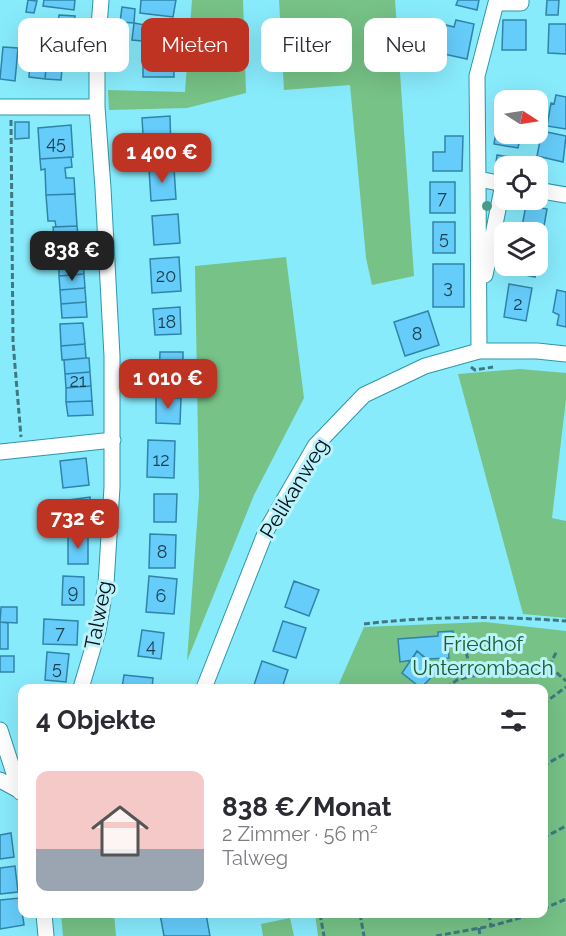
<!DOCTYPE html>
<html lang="de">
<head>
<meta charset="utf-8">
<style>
  body { margin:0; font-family:Raleway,sans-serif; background:#f2f2f3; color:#2b2b33; height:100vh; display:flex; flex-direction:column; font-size:22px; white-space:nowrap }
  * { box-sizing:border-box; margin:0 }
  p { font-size:20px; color:#7c7c81 }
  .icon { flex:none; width:33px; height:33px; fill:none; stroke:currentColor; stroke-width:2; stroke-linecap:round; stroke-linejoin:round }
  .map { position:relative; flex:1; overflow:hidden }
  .side { position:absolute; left:18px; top:684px; width:530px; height:234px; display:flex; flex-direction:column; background:#fff; border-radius:12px; box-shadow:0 6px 24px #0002 }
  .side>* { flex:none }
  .top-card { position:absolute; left:18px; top:18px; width:531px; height:54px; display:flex; gap:12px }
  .needle { width:39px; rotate:102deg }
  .tools { position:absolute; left:494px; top:90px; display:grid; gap:12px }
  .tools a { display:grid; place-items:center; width:54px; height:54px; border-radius:12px; background:#fff; box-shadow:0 6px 24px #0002; font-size:30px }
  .price { position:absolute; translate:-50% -51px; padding:0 14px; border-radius:12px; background:#bf3323; color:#fff; font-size:20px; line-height:39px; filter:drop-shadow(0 2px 3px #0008) }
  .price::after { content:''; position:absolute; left:50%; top:36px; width:18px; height:14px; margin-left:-9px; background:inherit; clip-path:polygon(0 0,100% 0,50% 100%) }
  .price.current { background:#222; color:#fff }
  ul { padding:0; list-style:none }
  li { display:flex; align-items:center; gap:18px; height:150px; padding:0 18px }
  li+li { border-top:2px solid #e1e1e2 }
  li span { display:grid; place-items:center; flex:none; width:168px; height:120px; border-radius:12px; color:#555 }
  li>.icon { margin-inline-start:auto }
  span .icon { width:72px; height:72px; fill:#fffc; stroke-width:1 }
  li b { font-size:26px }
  h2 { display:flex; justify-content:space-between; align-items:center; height:72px; padding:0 18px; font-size:26px }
  .chip { padding:0 21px; border-radius:12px; background:#fff; box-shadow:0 6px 24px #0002; font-size:21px; line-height:54px }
  .chip.current { background:#bf3323; color:#fff }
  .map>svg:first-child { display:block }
</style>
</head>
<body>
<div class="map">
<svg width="566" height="936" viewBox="0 0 566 936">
  <rect width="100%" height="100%" fill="#88ebfc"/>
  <path fill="#76c287" d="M192,0H243L246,93L187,108L109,110L108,90L185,92Z
    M279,0H395L414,276L372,285L366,258L350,85L284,90Z
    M286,257L304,398L254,495L187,661L199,496L195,266Z
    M520,369L566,373V399L552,518L566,521V618L523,614L458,374Z
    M485,622L566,631V936H318L315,914H543V688H337L364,627Z
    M61,914H114L116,936H63Z
    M290,918L294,936H263L261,924Z"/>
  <path fill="#66ccfa" stroke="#3084a8" stroke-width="1.5" d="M28,0L37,1L34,13L26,12Z
    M44,0H75L74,10L43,6Z
    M141,0H176L173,17L140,13Z
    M458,0H479L477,10L456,5Z
    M547,0H559L558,15H546Z
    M122,7L135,9L134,23L120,22Z
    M59,15L75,16L73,38L57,36Z
    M456,20L474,24L467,59L439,53L446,25L454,27Z
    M503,20H526V50H502Z
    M134,23L145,25L142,41L132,40Z
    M549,24H566V54L548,53Z
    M157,36H173L174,77H143V49H157Z
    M31,45L48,47L45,79L29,77Z
    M3,47L18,48L15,81L0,79Z
    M48,47L64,48L61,80L45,79Z
    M502,93L526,97V100H504V111H499Z
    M556,95L566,97V129L547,126L551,103L554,104Z
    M499,111H504V128L497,127Z
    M170,116L171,150L144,151L142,118Z
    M15,122H29V138L15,139Z
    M71,125L73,157L40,159L38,128Z
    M497,127L504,128V134H521L518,148L494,144Z
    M542,131L566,136L563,162L537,156Z
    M445,136H463L462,171H433V152H445Z
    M171,140H184L185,161L166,162L165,150H171Z
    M497,155L517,158L516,166H504V171L495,170Z
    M71,157L72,167L65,168L66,178H74L75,194L46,195L45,169L41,170L40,159Z
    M174,168L176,199L151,201L149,169Z
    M430,182H455V213H430Z
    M75,194L77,226L56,227L55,221H48L46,195Z
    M526,205L547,209L541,243L537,242V232H521Z
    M178,214L180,243L154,245L152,216Z
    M433,222H455V253H433Z
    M77,226L79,246L55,248L53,227Z
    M79,246V260L55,262V248Z
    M537,250H540L535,277L511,272L512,266H537Z
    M179,257L181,291L152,293L150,259Z
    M79,260H83L84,274L59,276V262Z
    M433,264H464V307H433Z
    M84,274L85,288L60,290L59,276Z
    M509,284L532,288L526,321L504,317Z
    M85,288L86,302L61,304L60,290Z
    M557,290L566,292V327L557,325L559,315L553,312Z
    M86,302L87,317L62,318L61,304Z
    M180,307L181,334L155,335L153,309Z
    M428,311L439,345L405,356L394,322Z
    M83,323L85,344L61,346L60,324Z
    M85,344L86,358L62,360L61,346Z
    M160,352H183V384H159Z
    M86,358H89L90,372L65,374L64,360Z
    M90,372L91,386L66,388L65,374Z
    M91,386L92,401L66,402V388Z
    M156,397L181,398L180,424L156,423Z
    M92,401L93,415L68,416L66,402Z
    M148,440L175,441L174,478L147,477Z
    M86,458L89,485L63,488L60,461Z
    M154,494H177L176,522H154Z
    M90,497L94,523L78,526L79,531L59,534L54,502Z
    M150,534L176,535L175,568H149Z
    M68,536L88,537V564H68Z
    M63,576L84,577V605H62Z
    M149,576L177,579L174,614L146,612Z
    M294,581L319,590L309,616L285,607Z
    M1,607H17V623L0,622Z
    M44,619L78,621L77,645L43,644Z
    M283,621L306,628L296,658L273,651Z
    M0,622L8,623V649H0Z
    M142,630L164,633L161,659L138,656Z
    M453,631L454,645H448L449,658L427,659L417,651L412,660L400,662L398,639L438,636V632Z
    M417,651L438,670L421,688L402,673Z
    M47,652L69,654L66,682L45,680Z
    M0,656H14V672H0Z
    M262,661L288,670L282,688H264L254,685Z
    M124,675L153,678L152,688H122Z
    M11,833L14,857L0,859V835Z
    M15,866L18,892L0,894V868Z
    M20,898L24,925L0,929V900Z
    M160,914H206L210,936H164Z"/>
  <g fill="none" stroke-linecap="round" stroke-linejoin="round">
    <g stroke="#2d97a8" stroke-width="17">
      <path id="street" d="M0,107H97
        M478,179L477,76L496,3H521V0
        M537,190L566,195
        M485,275L503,184
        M479,351L478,179L504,184
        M0,452L113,440
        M81,688L98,631L106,584L112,487V356L103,188L97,107V53L101,0
        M204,688L266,531L315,446L364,395L425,366L479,351H537L566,354
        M0,730L20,792
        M0,780L22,792
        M44,914L46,936"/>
    </g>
    <path stroke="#407881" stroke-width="3" stroke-dasharray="6 3" stroke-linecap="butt" d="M11,120L13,342L21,437
      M471,367L475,370L493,367
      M364,624C430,616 500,616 566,621
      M462,635L472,676
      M549,666L557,651
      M446,688L457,680L472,676L535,666H549L566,681
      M543,704L566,687
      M543,766L566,753
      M20,805L22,813
      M543,838L566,826
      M543,909L566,899
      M320,914L324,936
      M360,914L364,936
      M489,914L491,926
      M479,928L480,936
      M436,936L491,926L534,914"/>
    <use href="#street" stroke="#fff" stroke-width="15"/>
  </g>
  <circle fill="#4a9f8c" cx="487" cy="206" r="5"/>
  <g text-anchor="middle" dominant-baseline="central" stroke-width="6" stroke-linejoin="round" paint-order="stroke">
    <g font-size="18" fill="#1a3f4d">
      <text x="56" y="142">45</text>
      <text x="442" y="197">7</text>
      <text x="444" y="237">5</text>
      <text x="166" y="275">20</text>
      <text x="448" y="286">3</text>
      <text x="518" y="303">2</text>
      <text x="167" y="321">18</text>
      <text x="417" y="333">8</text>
      <text x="78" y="380">21</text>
      <text x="161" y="459">12</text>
      <text x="162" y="551">8</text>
      <text x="73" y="591">9</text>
      <text x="161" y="595">6</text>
      <text x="60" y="632">7</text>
      <text x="151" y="645">4</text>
      <text x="57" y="667">5</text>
    </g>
    <g font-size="21" fill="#001013" stroke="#bbf2fc">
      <text transform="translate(294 488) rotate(-59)">Pelikanweg</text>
      <text transform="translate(98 615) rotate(-79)">Talweg</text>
    </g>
    <g font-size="21" fill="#186030" stroke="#bbf2fc">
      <text x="483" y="643">Friedhof<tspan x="483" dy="24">Unterrombach</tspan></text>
    </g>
  </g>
</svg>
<div class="tools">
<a><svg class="needle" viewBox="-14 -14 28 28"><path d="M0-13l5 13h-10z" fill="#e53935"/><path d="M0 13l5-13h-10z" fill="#7c7c81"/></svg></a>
<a><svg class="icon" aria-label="locate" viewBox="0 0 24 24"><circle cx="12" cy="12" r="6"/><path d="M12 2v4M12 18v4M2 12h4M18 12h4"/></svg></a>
<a><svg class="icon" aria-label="layers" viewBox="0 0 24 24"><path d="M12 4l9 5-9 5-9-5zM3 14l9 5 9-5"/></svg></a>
</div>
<b class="price" style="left:162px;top:184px">1 400 €</b>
<b class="price current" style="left:72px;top:282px">838 €</b>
<b class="price" style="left:168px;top:410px">1 010 €</b>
<b class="price" style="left:78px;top:550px">732 €</b>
<div class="top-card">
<a class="chip">Kaufen</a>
<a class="chip current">Mieten</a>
<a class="chip">Filter</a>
<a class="chip">Neu</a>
</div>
<section class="side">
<h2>4 Objekte<svg class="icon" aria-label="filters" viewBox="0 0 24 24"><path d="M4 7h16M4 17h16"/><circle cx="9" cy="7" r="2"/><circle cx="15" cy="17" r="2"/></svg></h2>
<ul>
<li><span style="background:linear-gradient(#f6c9c9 65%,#9aa5b1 0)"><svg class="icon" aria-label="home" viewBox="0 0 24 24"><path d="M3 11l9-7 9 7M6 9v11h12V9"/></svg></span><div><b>838 €/Monat</b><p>2 Zimmer · 56 m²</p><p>Talweg</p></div></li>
</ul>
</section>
</div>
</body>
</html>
